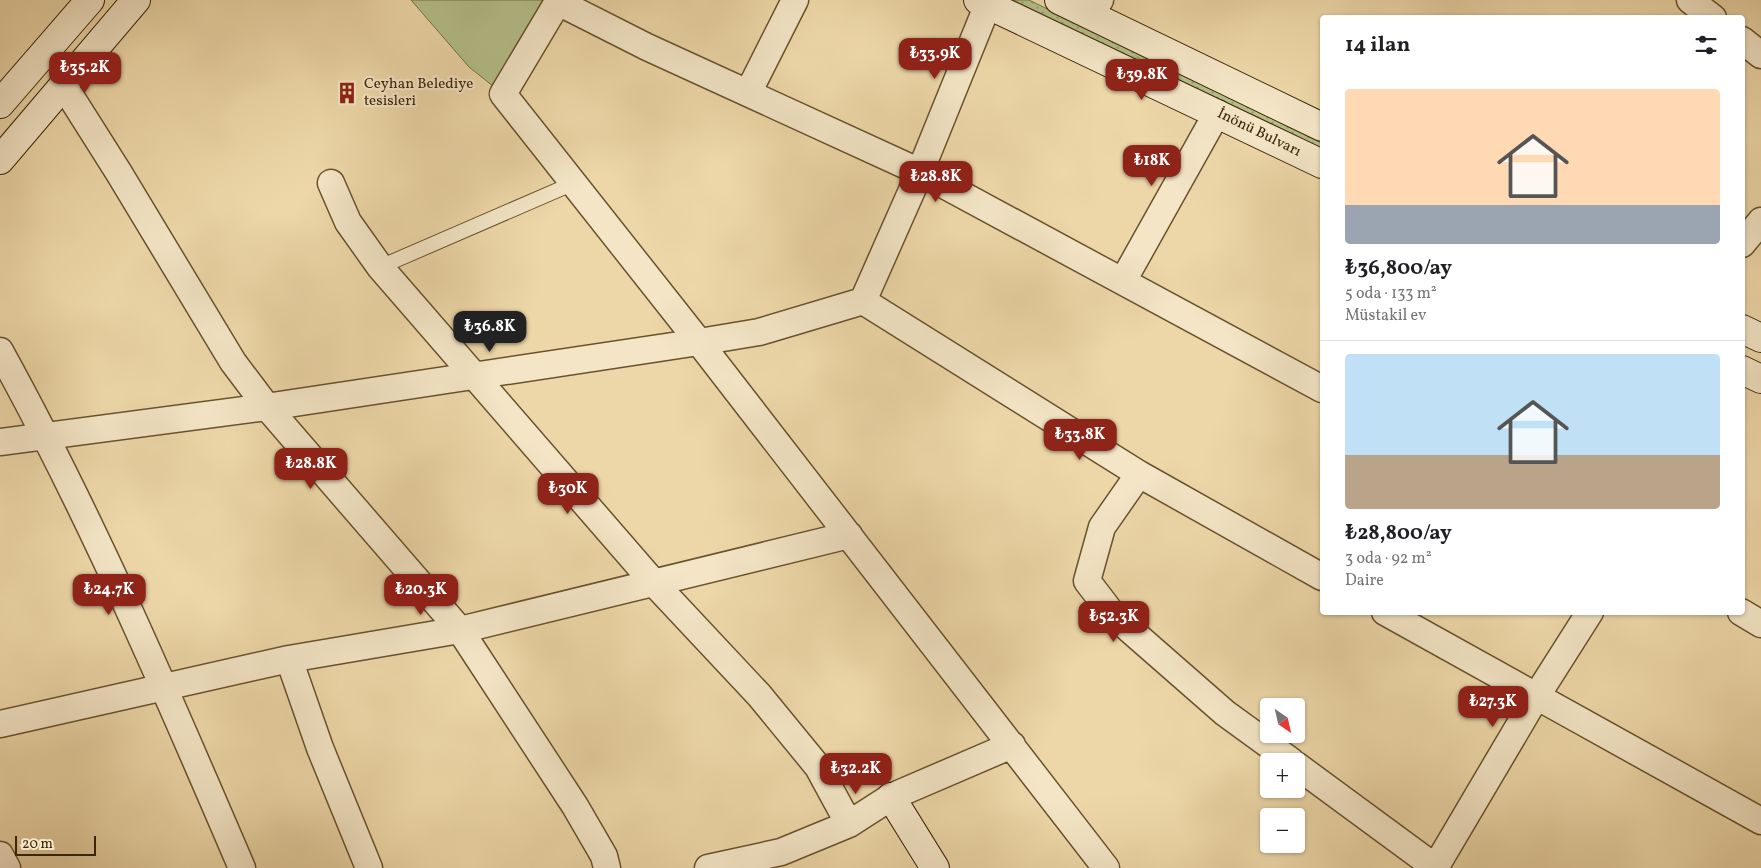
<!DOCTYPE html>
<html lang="tr">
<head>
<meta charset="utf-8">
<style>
  body { margin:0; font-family:Vollkorn,serif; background:#f6f6f6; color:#202124; height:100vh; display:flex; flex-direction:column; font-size:19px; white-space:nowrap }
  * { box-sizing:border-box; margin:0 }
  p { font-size:16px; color:#757577 }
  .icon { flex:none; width:28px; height:28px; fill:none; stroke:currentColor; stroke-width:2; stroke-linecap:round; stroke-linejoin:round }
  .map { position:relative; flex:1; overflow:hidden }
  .sheet { position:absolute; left:1320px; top:15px; width:425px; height:600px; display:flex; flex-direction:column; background:#fff; border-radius:5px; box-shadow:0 1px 4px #0004 }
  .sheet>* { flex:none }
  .needle { width:32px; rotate:146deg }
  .controls { position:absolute; left:1260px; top:698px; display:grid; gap:10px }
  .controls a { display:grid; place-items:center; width:45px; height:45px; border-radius:5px; background:#fff; box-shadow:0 1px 4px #0004; font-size:25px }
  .scale { position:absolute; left:15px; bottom:12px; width:81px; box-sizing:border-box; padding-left:5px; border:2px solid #3c2604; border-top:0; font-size:14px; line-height:18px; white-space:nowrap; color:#3c2604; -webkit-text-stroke:4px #f3e5c6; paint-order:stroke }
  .price { position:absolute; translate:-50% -42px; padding:0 11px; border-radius:10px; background:#8f2418; color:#fff; font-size:16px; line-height:32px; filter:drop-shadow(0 1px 2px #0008) }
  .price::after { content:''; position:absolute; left:50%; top:30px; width:15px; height:11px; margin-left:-8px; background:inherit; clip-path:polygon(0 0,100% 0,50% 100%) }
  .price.selected { background:#222; color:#fff }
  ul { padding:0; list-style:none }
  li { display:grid; align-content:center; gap:10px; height:265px; padding:0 25px }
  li+li { border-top:1px solid #e0e0e0 }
  li span { display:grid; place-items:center; height:155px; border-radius:5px; color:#555 }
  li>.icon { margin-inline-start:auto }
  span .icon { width:90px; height:90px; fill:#fffc; stroke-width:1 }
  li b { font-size:21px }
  h2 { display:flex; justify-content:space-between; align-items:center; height:60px; padding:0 25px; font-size:21px }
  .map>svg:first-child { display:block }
</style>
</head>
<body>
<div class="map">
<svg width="1761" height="868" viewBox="0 0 1761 868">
  <defs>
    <pattern id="grass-dots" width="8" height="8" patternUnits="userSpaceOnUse" patternTransform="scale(1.25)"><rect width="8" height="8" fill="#b4bf8a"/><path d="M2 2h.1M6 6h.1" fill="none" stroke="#949b6f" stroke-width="1.8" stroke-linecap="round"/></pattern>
  </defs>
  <rect width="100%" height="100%" fill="#edd7a8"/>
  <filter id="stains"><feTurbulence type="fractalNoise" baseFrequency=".004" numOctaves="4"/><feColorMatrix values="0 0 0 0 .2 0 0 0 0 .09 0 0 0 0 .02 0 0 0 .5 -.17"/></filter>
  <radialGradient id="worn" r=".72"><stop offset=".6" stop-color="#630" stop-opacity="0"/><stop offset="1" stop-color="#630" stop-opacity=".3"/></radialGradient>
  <path fill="url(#grass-dots)" stroke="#787247" d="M1013,0H1029L1322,143V149Z"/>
  <path fill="#b4bf8a" stroke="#787247" d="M411,0H559L503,94L469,67Z"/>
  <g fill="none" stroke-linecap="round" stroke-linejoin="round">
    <g stroke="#68522d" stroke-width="16">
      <path id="lane" d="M380,267L574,183"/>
    </g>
    <g stroke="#68522d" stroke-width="29">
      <path id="street" d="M559,0L503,94L699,342L1106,868
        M1690,0L1713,18
        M558,2L647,47L920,172L1322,389
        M1090,15L1100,0
        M1742,40L1761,55
        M64,86L119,173L233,362L267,407L460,630L575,806L604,856L607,868
        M748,93L795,0
        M331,183L348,222L380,267L654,583L759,695L818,767L849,824
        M1742,244L1761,221
        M1123,281L1217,113
        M863,301L1139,474L1322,577
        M0,351C92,518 167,693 242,868
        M0,442L267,407L699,342L759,332L863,301L920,172L988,4
        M1139,474L1102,527L1087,581L1113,615L1225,713L1291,761
        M1385,612L1761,821
        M1741,612L1761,624
        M289,659L320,748L369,868
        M0,724L289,659L460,630L849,535
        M1296,765L1436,868
        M0,855L7,868
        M708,868L781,852L849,824L891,797L1012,745
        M1435,868L1536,697L1590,612"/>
    </g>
    <g stroke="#3c2604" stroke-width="30">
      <path id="secondary" d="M978,0L1322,164
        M1059,0L1322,127
        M0,104L90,0
        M0,160L136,0
        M1742,329L1761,338
        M1742,370L1761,379
        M891,797L935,868"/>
    </g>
    <use href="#lane" stroke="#f3e5c6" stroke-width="14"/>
    <use href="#street" stroke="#f3e5c6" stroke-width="26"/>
    <use href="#secondary" stroke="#f3e5c6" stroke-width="28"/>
  </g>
  <defs>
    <g id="building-bare" transform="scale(1.725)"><path d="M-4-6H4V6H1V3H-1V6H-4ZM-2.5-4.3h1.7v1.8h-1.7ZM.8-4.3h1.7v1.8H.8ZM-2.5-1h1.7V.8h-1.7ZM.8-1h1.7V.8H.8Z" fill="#8f2418" stroke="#f3e5c6" stroke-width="2.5" paint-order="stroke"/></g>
  </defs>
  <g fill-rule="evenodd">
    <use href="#building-bare" x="347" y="93"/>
  </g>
  <g text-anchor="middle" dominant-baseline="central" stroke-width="4.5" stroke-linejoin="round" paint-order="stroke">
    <g font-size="15" fill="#3c2604" stroke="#f3e5c6" text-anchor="start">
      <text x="364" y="84">Ceyhan Belediye<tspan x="364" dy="17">tesisleri</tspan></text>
    </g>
    <g font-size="15" fill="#3c2604" stroke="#f3e5c6">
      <text transform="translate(1259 133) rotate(26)">İnönü Bulvarı</text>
    </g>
  </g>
  <rect width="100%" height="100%" filter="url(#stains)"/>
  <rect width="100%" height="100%" fill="url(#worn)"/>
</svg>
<div class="controls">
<a><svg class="needle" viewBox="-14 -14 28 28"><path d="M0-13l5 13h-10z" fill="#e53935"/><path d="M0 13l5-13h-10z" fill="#757577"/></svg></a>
<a>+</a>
<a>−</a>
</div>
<div class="scale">20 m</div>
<b class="price" style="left:935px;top:80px">₺33.9K</b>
<b class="price" style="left:85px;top:94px">₺35.2K</b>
<b class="price" style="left:1142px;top:101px">₺39.8K</b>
<b class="price" style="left:1152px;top:187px">₺18K</b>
<b class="price" style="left:936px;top:203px">₺28.8K</b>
<b class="price selected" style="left:490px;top:353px">₺36.8K</b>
<b class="price" style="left:1080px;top:461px">₺33.8K</b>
<b class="price" style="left:311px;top:490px">₺28.8K</b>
<b class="price" style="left:568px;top:515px">₺30K</b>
<b class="price" style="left:109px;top:616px">₺24.7K</b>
<b class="price" style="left:421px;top:616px">₺20.3K</b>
<b class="price" style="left:1114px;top:643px">₺52.3K</b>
<b class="price" style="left:1493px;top:728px">₺27.3K</b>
<b class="price" style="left:856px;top:795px">₺32.2K</b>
<section class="sheet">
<h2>14 ilan<svg class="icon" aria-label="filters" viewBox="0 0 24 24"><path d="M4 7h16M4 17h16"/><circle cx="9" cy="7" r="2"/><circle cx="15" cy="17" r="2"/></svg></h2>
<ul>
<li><span style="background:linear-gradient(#ffd9b3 75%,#9aa5b1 0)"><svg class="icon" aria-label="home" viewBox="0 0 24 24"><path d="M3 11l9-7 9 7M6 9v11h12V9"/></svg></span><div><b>₺36,800/ay</b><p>5 oda · 133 m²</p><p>Müstakil ev</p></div></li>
<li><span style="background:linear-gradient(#bfe0f5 65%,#b9a48a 0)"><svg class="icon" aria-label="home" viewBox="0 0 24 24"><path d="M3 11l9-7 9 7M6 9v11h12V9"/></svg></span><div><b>₺28,800/ay</b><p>3 oda · 92 m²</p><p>Daire</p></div></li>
</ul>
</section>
</div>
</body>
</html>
